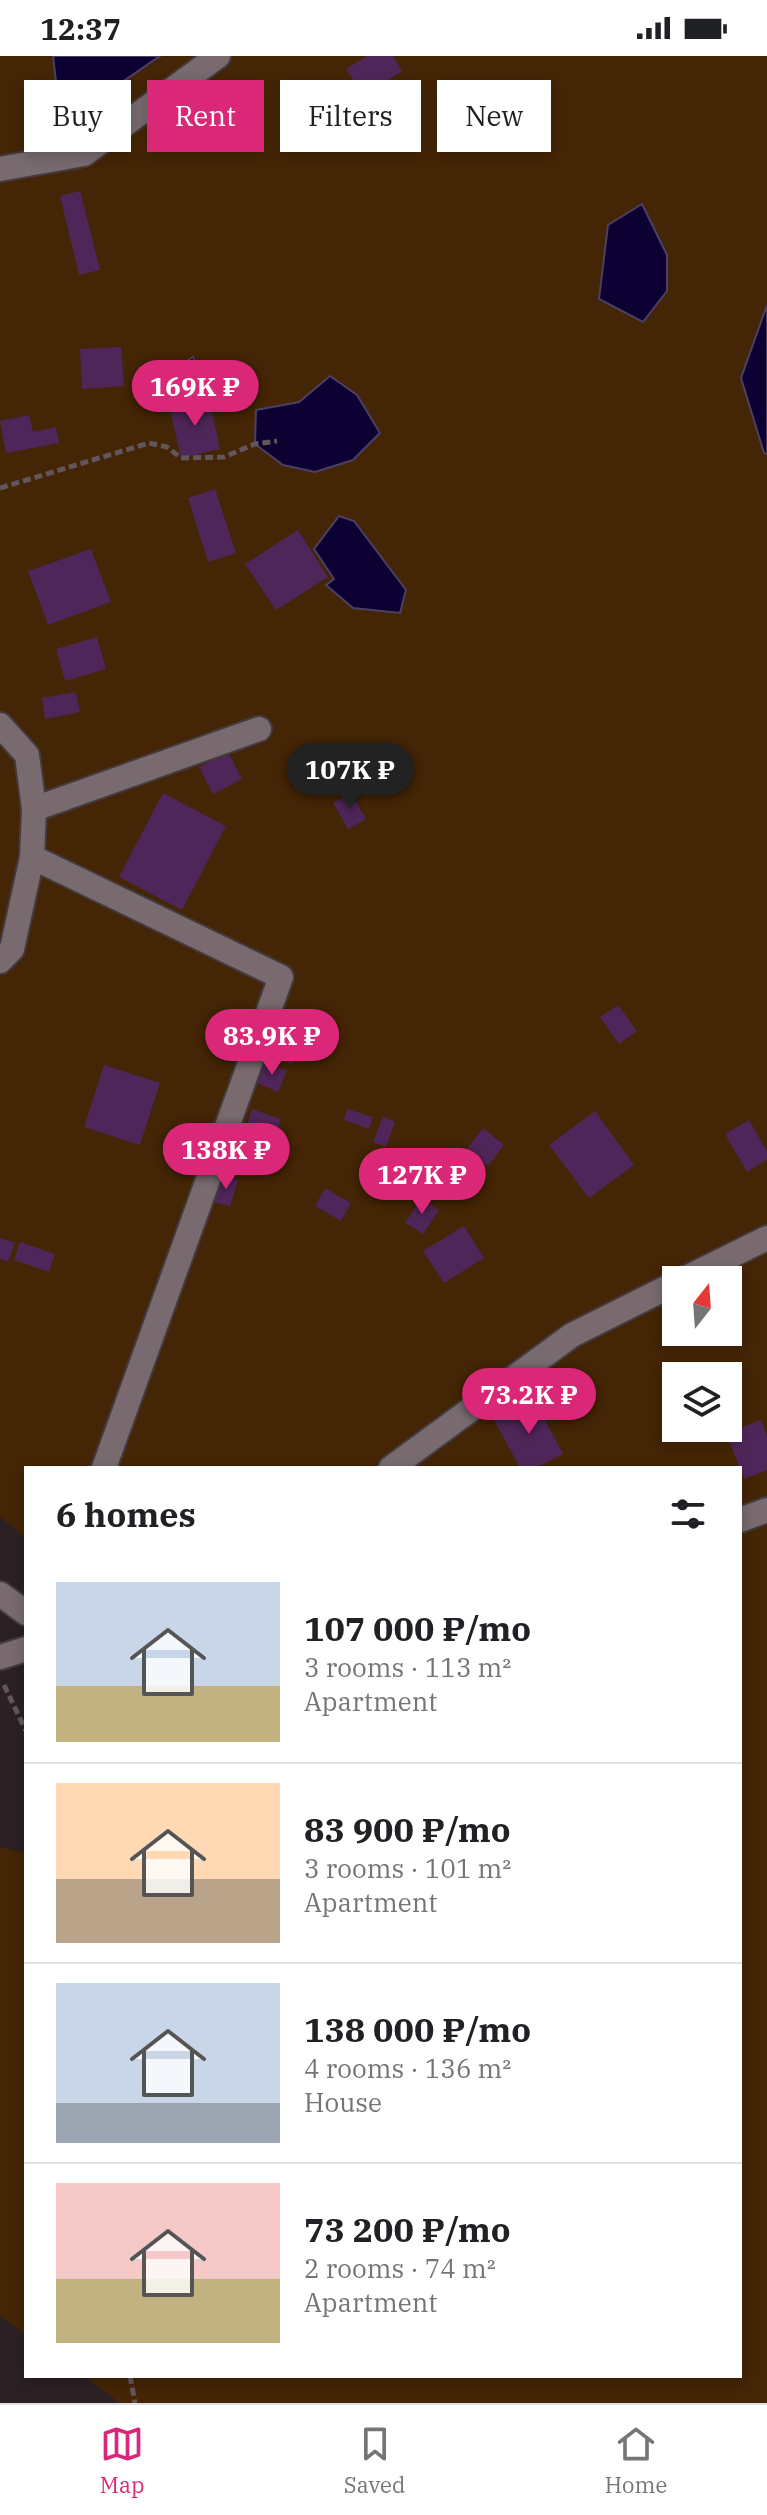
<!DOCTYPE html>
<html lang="en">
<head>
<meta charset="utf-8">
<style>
  body { margin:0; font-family:"IBM Plex Serif",serif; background:#f6f6f6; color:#202124; height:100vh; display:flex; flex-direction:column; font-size:30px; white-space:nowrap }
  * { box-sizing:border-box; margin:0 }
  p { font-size:26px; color:#757577 }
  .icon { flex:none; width:44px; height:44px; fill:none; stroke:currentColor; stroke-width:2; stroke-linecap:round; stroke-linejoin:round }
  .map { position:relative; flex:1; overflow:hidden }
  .panel { position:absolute; left:24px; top:1410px; width:718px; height:912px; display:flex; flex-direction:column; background:#fff; border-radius:0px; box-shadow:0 4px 12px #0003 }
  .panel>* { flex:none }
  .hud { position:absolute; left:24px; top:24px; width:720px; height:72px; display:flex; gap:16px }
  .needle { width:52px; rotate:17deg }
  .controls { position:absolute; left:662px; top:1210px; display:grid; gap:16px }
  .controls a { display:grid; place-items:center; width:80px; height:80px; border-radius:0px; background:#fff; box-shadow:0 4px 12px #0003; font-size:40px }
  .price { position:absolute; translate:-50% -68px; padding:0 18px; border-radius:28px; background:#db2777; color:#fff; font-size:26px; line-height:52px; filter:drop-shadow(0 2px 4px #0008) }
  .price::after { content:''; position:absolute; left:50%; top:48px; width:24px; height:18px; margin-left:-12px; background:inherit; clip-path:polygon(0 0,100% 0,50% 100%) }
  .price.active { background:#222; color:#fff }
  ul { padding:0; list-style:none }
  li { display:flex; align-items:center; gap:24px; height:200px; padding:0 32px }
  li+li { border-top:2px solid #e0e0e0 }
  li span { display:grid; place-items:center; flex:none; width:224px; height:160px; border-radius:0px; color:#555 }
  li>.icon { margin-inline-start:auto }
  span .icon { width:96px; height:96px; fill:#fffc; stroke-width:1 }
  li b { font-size:34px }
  h2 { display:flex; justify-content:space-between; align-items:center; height:96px; padding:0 32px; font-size:34px }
  .pill { padding:0 28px; border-radius:0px; background:#fff; box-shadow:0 4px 12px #0003; font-size:28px; line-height:72px }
  .pill.active { background:#db2777; color:#fff }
  .status { display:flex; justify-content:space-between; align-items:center; height:56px; padding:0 40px; background:#fff; direction:ltr }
  .status svg { height:22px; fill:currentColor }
  .menu { display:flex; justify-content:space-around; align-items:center; height:112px; border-top:2px solid #e0e0e0; background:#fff; font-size:22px; color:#757577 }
  .menu a { display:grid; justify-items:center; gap:4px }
  .menu .active { color:#db2777 }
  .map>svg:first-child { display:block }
</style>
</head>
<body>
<div class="status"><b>12:37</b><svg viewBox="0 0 49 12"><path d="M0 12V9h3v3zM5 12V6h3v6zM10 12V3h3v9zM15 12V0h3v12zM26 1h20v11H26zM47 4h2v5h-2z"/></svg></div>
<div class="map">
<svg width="767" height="2347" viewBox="0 0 767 2347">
  <rect width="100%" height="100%" fill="#2b2024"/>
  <path fill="#442505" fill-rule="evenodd" d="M0,0H53L62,67L160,0H767V249L741,322L764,397L767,398V2347H120L83,2320H740V1412H26V1482L0,1461ZM676,1224H728V1276H676ZM676,1320H728V1372H676Z
    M0,1791L26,1797V2279L0,2260Z"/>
  <path fill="#0d0032" stroke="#4c4064" stroke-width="2" d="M53,0H160L61,68Z
    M642,148L667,199V235L643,266L599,243L608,169Z
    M767,249V398L764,397L741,322Z
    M193,301L196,310L185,317L177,332L148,314L155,305L180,309Z
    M330,320L357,339L380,377L353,404L315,416L283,409L255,388L256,354L299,346Z
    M339,460L354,465L406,534L400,557L353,552L326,529L334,523L314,493Z"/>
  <path fill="#4f2659" d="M367,0H393L402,15L364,40L346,13Z
    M80,135L100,214L79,219L60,140Z
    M121,291L124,330L82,333L80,293Z
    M209,343L220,393L181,402L170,352Z
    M29,359L33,376L56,371L59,387L6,397L0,365Z
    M215,433L236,497L208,506L188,442Z
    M298,474L328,521L276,554L245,508Z
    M91,493L111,546L48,569L28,515Z
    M97,581L106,613L65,625L56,593Z
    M76,636L80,656L45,663L42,642Z
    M228,696L242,723L213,738L199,711Z
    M163,737L226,770L182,854L119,821Z
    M351,737L366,763L348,773L333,747Z
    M618,949L637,975L619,988L600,961Z
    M283,968L305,977L292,1008L270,999Z
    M265,1006L287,1015L278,1036L257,1027Z
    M104,1009L160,1027L140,1089L84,1071Z
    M252,1053L281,1063L273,1088L244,1078Z
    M347,1053L373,1061L369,1073L344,1064Z
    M595,1055L634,1109L589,1142L549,1089Z
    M383,1060L395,1066L386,1091L373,1086Z
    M749,1064L767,1095V1104L747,1116L725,1078Z
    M483,1072L504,1089L488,1110L466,1094Z
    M221,1120L238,1124L230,1150L214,1146Z
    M325,1132L351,1147L341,1165L315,1150Z
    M421,1142L439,1154L423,1178L405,1167Z
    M464,1170L484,1202L444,1227L423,1195Z
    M0,1182L15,1187L8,1206L0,1203Z
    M20,1186L55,1198L49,1216L14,1204Z
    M534,1343L563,1398L536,1412H520L494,1364Z
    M761,1364L767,1380V1414L744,1423L726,1377Z"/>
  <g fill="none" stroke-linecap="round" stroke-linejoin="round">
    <g stroke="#443b3f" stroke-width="28">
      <path id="minor" d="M0,113L84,98L218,0
        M0,669L27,699L34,753L32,801
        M34,753L259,673
        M0,905L12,893L32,801L281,921L104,1412
        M682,1224L767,1182
        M391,1412L572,1279L676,1227
        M740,1464L767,1454
        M0,1538L26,1557
        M0,1601L26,1593"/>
    </g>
    <path stroke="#61575b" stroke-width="5" stroke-dasharray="8 4" stroke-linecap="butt" d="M0,432L149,387L167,391L181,402L224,401L255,388L277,385
      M4,1629L26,1675
      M130,2320L135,2347"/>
    <use href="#minor" stroke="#786a6f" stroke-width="24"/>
  </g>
</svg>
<div class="controls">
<a><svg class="needle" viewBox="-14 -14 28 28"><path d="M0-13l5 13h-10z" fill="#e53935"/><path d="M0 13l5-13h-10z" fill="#757577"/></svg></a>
<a><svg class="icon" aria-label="layers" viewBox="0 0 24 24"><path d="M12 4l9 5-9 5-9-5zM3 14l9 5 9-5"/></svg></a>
</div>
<b class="price" style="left:195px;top:372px">169K ₽</b>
<b class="price active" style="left:350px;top:755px">107K ₽</b>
<b class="price" style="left:272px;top:1021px">83.9K ₽</b>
<b class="price" style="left:226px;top:1135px">138K ₽</b>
<b class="price" style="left:422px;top:1160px">127K ₽</b>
<b class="price" style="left:529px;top:1380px">73.2K ₽</b>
<div class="hud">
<a class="pill">Buy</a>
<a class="pill active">Rent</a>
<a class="pill">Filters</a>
<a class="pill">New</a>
</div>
<section class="panel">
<h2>6 homes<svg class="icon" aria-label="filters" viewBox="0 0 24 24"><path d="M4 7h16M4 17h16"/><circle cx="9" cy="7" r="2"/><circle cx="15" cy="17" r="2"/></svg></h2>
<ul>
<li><span style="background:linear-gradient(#c9d6e8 65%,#c2b280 0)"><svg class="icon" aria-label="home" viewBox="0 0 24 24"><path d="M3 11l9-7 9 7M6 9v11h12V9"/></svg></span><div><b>107 000 ₽/mo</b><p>3 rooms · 113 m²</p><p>Apartment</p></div></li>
<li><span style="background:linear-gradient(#ffd9b3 60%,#b9a48a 0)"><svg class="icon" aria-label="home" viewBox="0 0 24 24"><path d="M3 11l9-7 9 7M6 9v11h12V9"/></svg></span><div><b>83 900 ₽/mo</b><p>3 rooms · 101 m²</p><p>Apartment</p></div></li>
<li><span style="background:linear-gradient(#c9d6e8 75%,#9aa5b1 0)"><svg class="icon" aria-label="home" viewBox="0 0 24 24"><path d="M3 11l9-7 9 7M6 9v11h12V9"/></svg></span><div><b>138 000 ₽/mo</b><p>4 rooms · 136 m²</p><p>House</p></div></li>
<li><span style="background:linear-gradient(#f6c9c9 60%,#c2b280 0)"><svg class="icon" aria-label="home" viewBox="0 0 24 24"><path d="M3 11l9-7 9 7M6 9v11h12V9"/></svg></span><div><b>73 200 ₽/mo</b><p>2 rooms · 74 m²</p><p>Apartment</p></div></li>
</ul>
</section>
</div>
<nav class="menu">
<a class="active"><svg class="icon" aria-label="map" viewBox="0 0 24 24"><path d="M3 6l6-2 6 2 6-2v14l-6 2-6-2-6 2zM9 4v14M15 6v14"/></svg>Map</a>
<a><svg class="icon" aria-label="saved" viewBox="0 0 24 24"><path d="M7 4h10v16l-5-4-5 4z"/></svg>Saved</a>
<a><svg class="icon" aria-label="home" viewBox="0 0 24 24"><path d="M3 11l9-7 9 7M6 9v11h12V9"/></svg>Home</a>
</nav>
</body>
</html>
